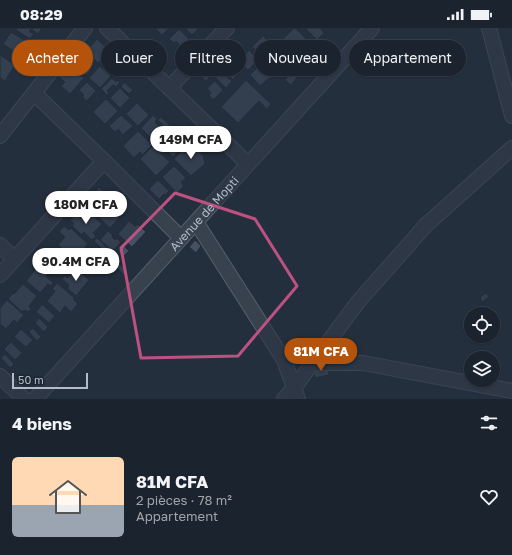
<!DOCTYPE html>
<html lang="fr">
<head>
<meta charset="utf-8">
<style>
  body { margin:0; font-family:"Golos Text",sans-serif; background:#282f3a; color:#f1f3f6; height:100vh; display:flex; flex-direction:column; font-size:15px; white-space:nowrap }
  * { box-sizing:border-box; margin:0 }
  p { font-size:13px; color:#a0a4aa }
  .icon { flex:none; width:22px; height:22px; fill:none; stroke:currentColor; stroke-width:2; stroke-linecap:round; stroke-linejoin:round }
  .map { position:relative; height:371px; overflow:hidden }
  .details { display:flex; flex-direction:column; background:#1b232e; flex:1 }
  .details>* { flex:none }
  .top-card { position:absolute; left:12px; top:12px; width:488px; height:36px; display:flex; gap:8px }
  .fabs { position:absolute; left:464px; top:279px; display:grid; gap:8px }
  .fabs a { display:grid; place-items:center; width:36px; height:36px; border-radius:50%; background:#1b232e; box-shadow:0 1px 3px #0004,0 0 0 1px #39404a; font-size:20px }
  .scale { position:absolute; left:12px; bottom:10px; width:76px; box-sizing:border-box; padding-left:4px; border:2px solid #b4bcc9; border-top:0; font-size:11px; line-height:14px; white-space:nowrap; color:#b4bcc9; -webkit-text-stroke:3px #1d2633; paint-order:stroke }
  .price { position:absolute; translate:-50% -34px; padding:0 9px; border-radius:14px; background:#fff; color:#222; font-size:13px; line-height:26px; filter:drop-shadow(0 1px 2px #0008) }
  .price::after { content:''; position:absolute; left:50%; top:24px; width:12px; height:9px; margin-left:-6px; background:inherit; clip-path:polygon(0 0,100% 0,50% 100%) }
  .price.active { background:#b45309; color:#fff }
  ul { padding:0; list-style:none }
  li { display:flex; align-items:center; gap:12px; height:100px; padding:0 12px }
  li+li { border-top:1px solid #39404a }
  li span { display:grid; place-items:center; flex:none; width:112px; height:80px; border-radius:6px; color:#555 }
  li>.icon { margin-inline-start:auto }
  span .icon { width:48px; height:48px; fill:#fffc; stroke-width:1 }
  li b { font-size:17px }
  h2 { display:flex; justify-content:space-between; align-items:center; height:48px; padding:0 12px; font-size:17px }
  .pill { padding:0 14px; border-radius:18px; background:#1b232e; box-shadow:0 1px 3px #0004,0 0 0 1px #39404a; font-size:14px; line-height:36px }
  .pill.active { background:#b45309; color:#fff }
  .status { display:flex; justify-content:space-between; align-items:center; height:28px; padding:0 20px; background:#1b232e; direction:ltr }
  .status svg { height:11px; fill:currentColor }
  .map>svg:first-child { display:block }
</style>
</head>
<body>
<div class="status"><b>08:29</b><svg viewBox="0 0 49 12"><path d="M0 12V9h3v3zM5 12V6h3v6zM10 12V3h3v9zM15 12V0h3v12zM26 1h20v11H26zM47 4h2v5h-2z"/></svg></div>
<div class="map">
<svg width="512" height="371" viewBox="0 0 512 371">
  <rect width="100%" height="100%" fill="#242f3e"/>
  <path fill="#455162" stroke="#1f2835" d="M17,0H42L38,6L31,1L29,3L34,6L30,11L16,2Z
    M155,0H169L162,7Z
    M185,0H199L192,7Z
    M294,0H295L306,11L303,15L302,14L294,22L283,11Z
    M305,0H320L324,5L317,12Z
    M179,1L189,11L182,19L176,13L174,15L169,11Z
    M11,4L24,12L21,18L23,19L18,26L3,16Z
    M263,8L272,16L262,28L252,19Z
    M97,11L109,22L98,35L84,22L87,18L89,20Z
    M279,15L290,26L288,28L289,29L277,39L266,28Z
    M302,16L305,19L298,27L295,24Z
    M249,22L258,32L248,42L239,33Z
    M0,27L15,37L5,53L0,50Z
    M224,29L240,44L233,52L217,37Z
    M78,30L91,43L85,48L73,36Z
    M284,33L287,36L281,43L278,40Z
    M63,36L66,39L68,36L84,50L70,66L61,58L65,54L55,45Z
    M205,36L213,43L210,47L202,40Z
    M261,36L273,48L270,51L269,50L260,58L250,47Z
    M292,36L301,44L291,57L285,52L290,46L286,43Z
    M100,38L111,48L100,60L89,50Z
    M220,43L232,53L226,60L215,49Z
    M203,44L210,49L206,53L200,48Z
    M112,50L116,54L118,52L120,54L116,59L113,57L107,63L109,65L107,67L101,61Z
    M246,52L271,76L267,81L259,73L238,95L221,79Z
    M215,53L223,62L213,72L209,67L211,65L207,60Z
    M87,54L96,63L87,73L82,69L84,67L79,62Z
    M124,54L133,62L129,66L121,59Z
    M120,60L130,70L120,80L110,70Z
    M106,71L118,83L105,96L93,84Z
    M137,75L149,87L138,98L126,86Z
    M121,87L133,98L123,107L118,101L115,104L109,98Z
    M153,87L157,91L155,94L165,104L155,114L141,100Z
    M161,89L170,97L166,101L158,92Z
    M172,101L186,116L173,129L159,115Z
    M138,103L152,117L142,127L140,124L134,130L123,118Z
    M153,118L170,134L156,148L140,131Z
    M185,119L190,123L194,119L203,127L205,136L191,148L174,131Z
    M174,138L186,150L181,154L184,158L177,165L162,149Z
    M158,152L169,163L165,167L164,166L159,171L149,161Z
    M99,159L112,171L98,187L85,175Z
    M109,179L120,189L110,200L99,190Z
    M88,183L102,196L93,205L96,208L92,212L84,204L82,207L72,198L74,196L70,192L76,186L81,190Z
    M129,193L135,198L138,196L146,204L132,219L118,206Z
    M64,198L69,202L71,200L88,216L82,223L79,220L71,229L58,217L65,209L59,204Z
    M108,203L113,207L112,209L115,212L116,210L121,214L113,223L100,212Z
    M97,210L113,225L108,231L99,223L101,220L94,213Z
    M195,212L201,218L196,225L189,219Z
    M123,217L129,223L124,228L118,223Z
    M56,221L69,234L60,242L64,245L61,248L52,240L50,243L41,234L42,232L38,228L44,223L49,228Z
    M88,221L94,227L97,224L107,234H106L112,239L104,247L98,241L91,248L78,236L87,227L84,225Z
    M116,224L120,228L115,234L111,230Z
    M119,235L128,243L124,247L116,239Z
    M39,236L49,245L46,248L53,255L51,258L48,256L40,265L26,253L34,243V242Z
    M76,240L89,252L76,268L67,260L69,257L62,251L65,247L67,250Z
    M57,255L75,270L73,271L78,276L71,284L65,278L60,285L47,273L55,263L52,261Z
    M23,256L37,268L29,278L31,281L28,284L25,282L22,284L8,271L13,265L14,266Z
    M486,265L489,269L482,274L480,269Z
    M7,272L24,287L17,295L14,292L6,301L0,296V280Z
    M42,276L55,288L49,295L36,284Z
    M39,290L48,299L44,304L35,295Z
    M33,300L41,309L37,313L29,304Z
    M21,301L33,312L26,319L14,309Z
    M11,314L22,325L15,332L4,321Z
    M5,326L14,336L10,340L1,330Z
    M327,338L329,347L315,350L313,342Z"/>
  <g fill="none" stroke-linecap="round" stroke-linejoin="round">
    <g stroke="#565f6c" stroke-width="16">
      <g id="minor">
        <path d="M107,0L248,136"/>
        <path d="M489,0L512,88"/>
        <path d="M169,60L227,0"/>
        <path d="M34,65L104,133L181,210"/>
        <path d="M0,108L85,0"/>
        <path d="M196,194L284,332L298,371"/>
        <path d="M0,217L14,231"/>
        <path d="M0,247L104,133"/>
        <path d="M312,335H363L512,363"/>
        <path d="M0,348L24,371"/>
        <path id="s1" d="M35,371L372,0"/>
        <path d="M284,371L294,360L358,274L426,197L512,120"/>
      </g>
    </g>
    <use href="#minor" stroke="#38414e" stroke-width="14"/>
  </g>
  <path d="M0 0H512V371H0ZM175,165L255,191L297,258L238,328L141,330L121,220Z" fill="#242f3e" fill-opacity=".55" fill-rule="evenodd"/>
  <path fill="none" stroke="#bd5182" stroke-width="3" stroke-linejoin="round" d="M175,165L255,191L297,258L238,328L141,330L121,220Z"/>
  <g text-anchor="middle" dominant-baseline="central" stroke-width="3" stroke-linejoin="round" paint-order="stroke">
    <g font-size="12" fill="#b4bcc9" stroke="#1d2633">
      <text stroke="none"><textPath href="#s1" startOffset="251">Avenue de Mopti</textPath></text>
    </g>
  </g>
</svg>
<div class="fabs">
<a><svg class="icon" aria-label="locate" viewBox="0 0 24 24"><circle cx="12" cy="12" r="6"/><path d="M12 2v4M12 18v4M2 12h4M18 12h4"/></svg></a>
<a><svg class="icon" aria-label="layers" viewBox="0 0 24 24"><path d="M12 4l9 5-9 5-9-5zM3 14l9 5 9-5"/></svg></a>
</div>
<div class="scale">50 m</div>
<b class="price" style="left:191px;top:132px">149M CFA</b>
<b class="price" style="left:86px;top:197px">180M CFA</b>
<b class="price" style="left:76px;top:254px">90.4M CFA</b>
<b class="price active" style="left:321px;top:344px">81M CFA</b>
<div class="top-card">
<a class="pill active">Acheter</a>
<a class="pill">Louer</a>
<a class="pill">Filtres</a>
<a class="pill">Nouveau</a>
<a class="pill">Appartement</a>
</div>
</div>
<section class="details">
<h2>4 biens<svg class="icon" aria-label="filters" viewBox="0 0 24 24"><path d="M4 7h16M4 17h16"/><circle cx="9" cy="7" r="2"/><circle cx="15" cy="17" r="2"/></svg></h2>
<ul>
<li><span style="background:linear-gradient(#ffd9b3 60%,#9aa5b1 0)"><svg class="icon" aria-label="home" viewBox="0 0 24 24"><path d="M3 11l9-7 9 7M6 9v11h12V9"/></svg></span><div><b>81M CFA</b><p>2 pièces · 78 m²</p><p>Appartement</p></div><svg class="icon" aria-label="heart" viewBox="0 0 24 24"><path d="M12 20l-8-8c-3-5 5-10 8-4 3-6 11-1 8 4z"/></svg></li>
</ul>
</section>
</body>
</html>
